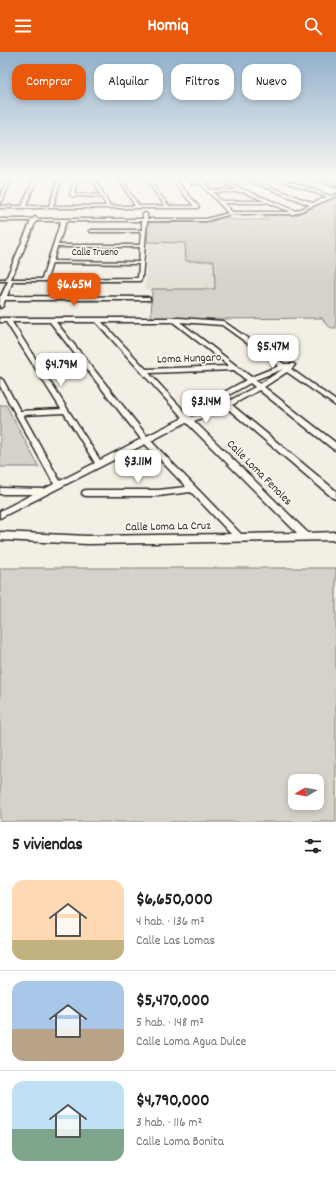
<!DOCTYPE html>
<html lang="es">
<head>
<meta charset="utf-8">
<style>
  body { margin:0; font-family:Dekko,sans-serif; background:#f2f2f2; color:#222; height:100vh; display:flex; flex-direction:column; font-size:15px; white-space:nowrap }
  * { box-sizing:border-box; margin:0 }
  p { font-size:13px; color:#767676 }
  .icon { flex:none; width:22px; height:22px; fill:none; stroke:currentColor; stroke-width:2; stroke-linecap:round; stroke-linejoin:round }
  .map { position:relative; height:770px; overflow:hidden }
  .drawer { display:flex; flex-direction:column; background:#fff; flex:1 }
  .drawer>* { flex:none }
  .hud { position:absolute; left:12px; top:12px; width:312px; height:36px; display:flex; gap:8px }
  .needle { width:26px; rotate:260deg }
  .controls { position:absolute; left:288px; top:722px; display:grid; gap:8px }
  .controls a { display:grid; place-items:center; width:36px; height:36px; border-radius:8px; background:#fff; box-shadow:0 2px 6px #0003; font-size:20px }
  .price { position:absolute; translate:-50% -34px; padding:0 9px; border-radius:8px; background:#fff; color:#222; font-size:13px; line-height:26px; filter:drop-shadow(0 1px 2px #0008) }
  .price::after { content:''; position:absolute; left:50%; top:24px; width:12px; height:9px; margin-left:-6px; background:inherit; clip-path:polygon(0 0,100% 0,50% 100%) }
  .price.on { background:#ea580c; color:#fff }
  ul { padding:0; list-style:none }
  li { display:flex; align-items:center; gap:12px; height:100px; padding:0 12px }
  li+li { border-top:1px solid #e0e0e0 }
  li span { display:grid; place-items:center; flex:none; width:112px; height:80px; border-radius:12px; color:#555 }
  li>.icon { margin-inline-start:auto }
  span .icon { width:48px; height:48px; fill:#fffc; stroke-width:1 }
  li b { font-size:17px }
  h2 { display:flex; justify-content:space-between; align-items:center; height:48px; padding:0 12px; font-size:17px }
  .pill { padding:0 14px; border-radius:12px; background:#fff; box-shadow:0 2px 6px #0003; font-size:14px; line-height:36px }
  .pill.on { background:#ea580c; color:#fff }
  header { display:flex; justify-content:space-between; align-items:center; height:52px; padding:0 12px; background:#ea580c; color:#fff; font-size:18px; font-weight:700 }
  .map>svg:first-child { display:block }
</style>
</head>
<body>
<header><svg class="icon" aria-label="menu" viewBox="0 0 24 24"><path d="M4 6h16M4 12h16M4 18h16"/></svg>Homiq<svg class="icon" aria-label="search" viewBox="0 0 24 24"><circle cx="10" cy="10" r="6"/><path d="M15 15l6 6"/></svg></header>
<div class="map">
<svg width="336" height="770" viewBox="0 0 336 770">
  <rect width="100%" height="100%" fill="#f3efe4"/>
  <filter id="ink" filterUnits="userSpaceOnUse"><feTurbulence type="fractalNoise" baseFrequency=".025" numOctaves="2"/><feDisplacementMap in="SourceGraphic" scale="8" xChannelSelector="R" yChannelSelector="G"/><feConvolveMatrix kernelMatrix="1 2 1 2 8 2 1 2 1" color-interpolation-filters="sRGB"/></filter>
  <g filter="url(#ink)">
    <path fill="#e4e0d6" d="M148,190L185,191L214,209L215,238L145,237Z"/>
    <path fill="#d5d2c9" stroke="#807e7a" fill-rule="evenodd" d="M336,145V276C329,277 325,271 322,266L216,267L151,266L152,237H215L214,209H186L185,191L147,190L148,171L211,170L223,165L235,168H268L263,165V163H295Z
      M0,353H6L39,415H0Z
      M0,516H336V770H0ZM295,729H317V751H295Z"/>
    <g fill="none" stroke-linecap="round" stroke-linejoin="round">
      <g stroke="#2b2b2b" stroke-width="3">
        <path id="street" d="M8,126H12L2,150L0,151V145Z
          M34,126H37L26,154H49L59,126H62L53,154H106L102,145L72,144L70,143L74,127L95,126L110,154H135L118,126H120L139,154H165L145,126H147L169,154H194L170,126H174L199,155L197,156H0V154H22ZM93,127L101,143L74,142L77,129Z
          M196,126H199L202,129L240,126L239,127L223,129L296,159L310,153L242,126H246L313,151L327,145L277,127V126H280L331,144L336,142V144L294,162H231L206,169H147L142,226L140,229H13L7,244L148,245L150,246V248H5L3,254L0,256V244H1L8,229H0V227H6L31,169H0V167H33L35,165L37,167H143V162L145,161L147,162V167H206L228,161L200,131L192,132V130L198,129ZM218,129L238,138H211L204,131ZM213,140H243L265,149H221ZM267,150L291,160H232L224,151H265ZM36,169H61L42,227H11ZM66,169H142V178H91L89,179L91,180H141L140,193H58ZM57,195H140L139,210L53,209ZM52,211L139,212L138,226L47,227Z
          M310,126H314L336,133V135Z
          M0,266H179L223,269L284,312H294L295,313L291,317L336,349V354L287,320L264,335L336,391V398L333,397L259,338L232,353L336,439V447L333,446L227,356L194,369L308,481L336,480V488L88,492L0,488V480L88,484L231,482L191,440L158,444H86L83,443L82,441L83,439L86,438H158L186,435L145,392L0,466V459L33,442H0V436L44,437L54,432L0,334V326L3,328L20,359L61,357L6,270H0ZM12,270H50L141,387L100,408ZM56,270H96L182,365L181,367L147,384ZM102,270H173L229,314L146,317ZM180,270L222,273L279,314L251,325ZM283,317L260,332L255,328ZM234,318L246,328L186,361L149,321ZM250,331L255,335L227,350H224C219,356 198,364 190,365ZM64,361L95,411L60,429L23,363ZM185,371H187L297,481L241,482L151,389Z"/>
      </g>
      <use href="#street" fill="#fbf7ec" fill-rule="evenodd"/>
    </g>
  </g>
  <linearGradient id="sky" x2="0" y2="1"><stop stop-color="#90b0cc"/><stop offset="0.54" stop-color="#faf8f3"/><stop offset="1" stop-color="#faf8f3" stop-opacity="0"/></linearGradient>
  <rect width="336" height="233" fill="url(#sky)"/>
  <g text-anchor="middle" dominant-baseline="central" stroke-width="3.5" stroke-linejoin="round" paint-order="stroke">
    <g font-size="10" fill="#2b2b2b" stroke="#fbf7ec">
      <text x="95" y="201">Calle Trueno</text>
    </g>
    <g font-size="12" fill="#2b2b2b" stroke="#fbf7ec">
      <text transform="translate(189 307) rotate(-2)">Loma Hungaro</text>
      <text transform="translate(259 421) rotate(45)">Calle Loma Fenoles</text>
      <text transform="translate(168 475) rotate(-1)">Calle Loma La Cruz</text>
    </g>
  </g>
</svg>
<div class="controls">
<a><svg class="needle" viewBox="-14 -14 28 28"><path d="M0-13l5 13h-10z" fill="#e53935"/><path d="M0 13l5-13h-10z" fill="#767676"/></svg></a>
</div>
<b class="price on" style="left:74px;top:255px">$6.65M</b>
<b class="price" style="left:273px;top:317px">$5.47M</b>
<b class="price" style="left:61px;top:335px">$4.79M</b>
<b class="price" style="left:206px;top:372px">$3.14M</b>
<b class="price" style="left:138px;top:432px">$3.11M</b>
<div class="hud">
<a class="pill on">Comprar</a>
<a class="pill">Alquilar</a>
<a class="pill">Filtros</a>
<a class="pill">Nuevo</a>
</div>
</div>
<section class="drawer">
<h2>5 viviendas<svg class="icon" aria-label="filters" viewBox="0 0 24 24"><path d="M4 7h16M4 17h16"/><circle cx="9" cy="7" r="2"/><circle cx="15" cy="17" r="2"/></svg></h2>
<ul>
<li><span style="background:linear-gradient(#ffd9b3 75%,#c2b280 0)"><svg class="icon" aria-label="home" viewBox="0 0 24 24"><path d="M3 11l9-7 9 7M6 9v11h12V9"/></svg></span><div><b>$6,650,000</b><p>4 hab. · 136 m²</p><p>Calle Las Lomas</p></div></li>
<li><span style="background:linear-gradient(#a9c7e8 60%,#b9a48a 0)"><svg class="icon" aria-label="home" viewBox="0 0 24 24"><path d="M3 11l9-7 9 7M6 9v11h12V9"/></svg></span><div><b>$5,470,000</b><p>5 hab. · 148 m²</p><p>Calle Loma Agua Dulce</p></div></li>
<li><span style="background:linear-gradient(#bfe0f5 60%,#7fa58c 0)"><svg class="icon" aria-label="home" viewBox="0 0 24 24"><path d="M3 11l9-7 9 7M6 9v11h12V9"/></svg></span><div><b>$4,790,000</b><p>3 hab. · 116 m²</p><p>Calle Loma Bonita</p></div></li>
</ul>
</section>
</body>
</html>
